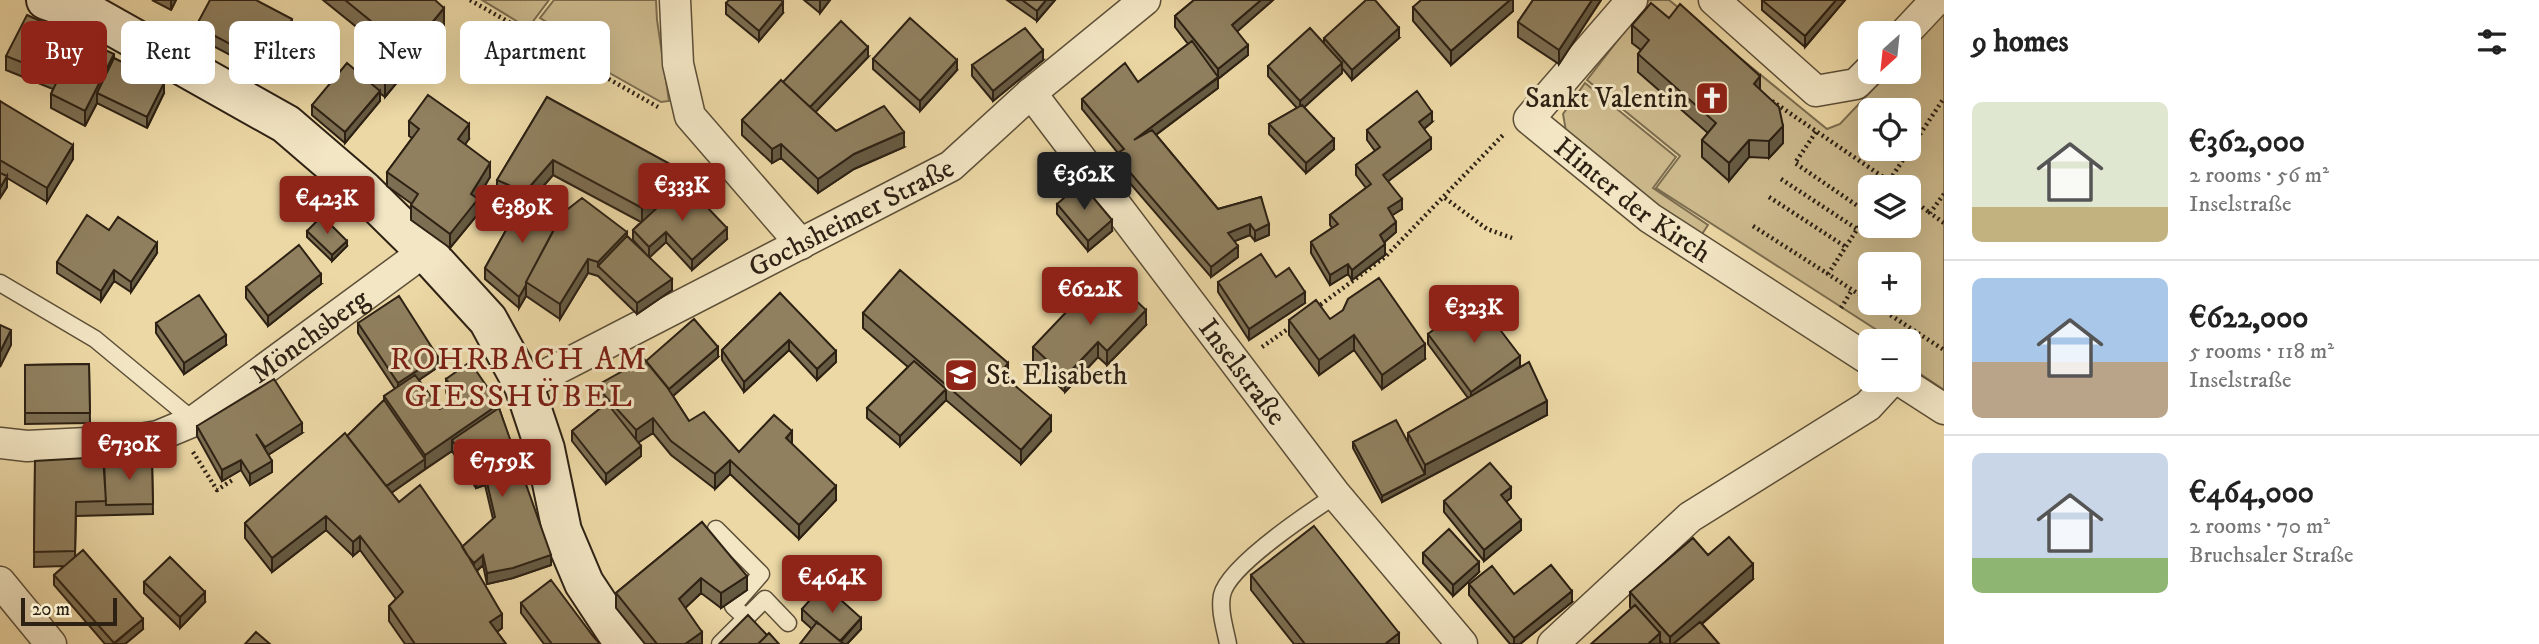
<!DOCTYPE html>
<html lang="en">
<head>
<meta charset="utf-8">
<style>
  body { margin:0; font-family:"IM FELL DW Pica",serif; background:#f2f2f2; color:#222; height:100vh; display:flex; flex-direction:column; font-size:26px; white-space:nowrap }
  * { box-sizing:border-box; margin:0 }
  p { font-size:23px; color:#767676 }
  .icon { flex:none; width:38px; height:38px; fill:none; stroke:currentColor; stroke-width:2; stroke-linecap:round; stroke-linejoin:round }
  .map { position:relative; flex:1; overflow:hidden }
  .panel { display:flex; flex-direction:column; background:#fff; width:595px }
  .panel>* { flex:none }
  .guide { position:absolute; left:21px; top:21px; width:665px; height:63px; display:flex; gap:14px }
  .needle { width:46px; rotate:207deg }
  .fabs { position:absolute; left:1858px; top:21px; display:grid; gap:14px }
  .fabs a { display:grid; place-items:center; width:63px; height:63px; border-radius:10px; background:#fff; box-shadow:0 7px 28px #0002; font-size:35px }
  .scale { position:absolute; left:21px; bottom:18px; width:96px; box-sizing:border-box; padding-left:7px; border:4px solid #2d2114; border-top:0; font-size:19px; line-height:24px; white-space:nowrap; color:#2d2114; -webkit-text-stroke:5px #f3e6c4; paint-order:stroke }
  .price { position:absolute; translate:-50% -60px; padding:0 16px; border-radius:7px; background:#8f2418; color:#fff; font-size:23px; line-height:46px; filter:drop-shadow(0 2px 4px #0008) }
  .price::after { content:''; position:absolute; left:50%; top:42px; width:21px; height:16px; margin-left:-10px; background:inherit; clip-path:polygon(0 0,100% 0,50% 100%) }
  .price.active { background:#222; color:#fff }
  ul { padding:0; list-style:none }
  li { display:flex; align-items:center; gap:21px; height:175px; padding:0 28px }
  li+li { border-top:2px solid #e0e0e0 }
  li span { display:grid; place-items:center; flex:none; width:196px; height:140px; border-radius:10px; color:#555 }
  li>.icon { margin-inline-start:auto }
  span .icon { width:84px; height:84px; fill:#fffc; stroke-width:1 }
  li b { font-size:30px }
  h2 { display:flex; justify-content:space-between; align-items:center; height:84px; padding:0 28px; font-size:30px }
  .tag { padding:0 24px; border-radius:10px; background:#fff; box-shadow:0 7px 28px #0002; font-size:24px; line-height:63px }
  .tag.active { background:#8f2418; color:#fff }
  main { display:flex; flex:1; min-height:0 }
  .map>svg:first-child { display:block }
</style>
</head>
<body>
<main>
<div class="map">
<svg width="1944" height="644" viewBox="0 0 1944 644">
  <rect width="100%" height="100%" fill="#ecd8a5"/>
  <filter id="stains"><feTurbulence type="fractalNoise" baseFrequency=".00286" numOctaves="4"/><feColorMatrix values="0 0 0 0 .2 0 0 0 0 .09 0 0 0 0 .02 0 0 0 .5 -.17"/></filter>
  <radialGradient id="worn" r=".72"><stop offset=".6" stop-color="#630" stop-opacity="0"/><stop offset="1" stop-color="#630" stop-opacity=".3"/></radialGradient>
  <path fill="#ccb98c" stroke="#7c6d50" stroke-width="2" fill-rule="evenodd" d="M482,0H549L528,28Z
    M554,0H656L657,20L669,101L661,102L567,49L574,38L540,18Z
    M1649,0H1669L1827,129L1840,124L1889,72H1909V50L1944,13V390L1913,369L1919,358L1909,351V341H1894L1656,188L1680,156L1587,80ZM1871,110H1909V149H1871ZM1871,187H1909V226H1871ZM1871,264H1909V303H1871Z
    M1585,83L1676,157L1653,188L1708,225L1700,237L1567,137L1563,114Z"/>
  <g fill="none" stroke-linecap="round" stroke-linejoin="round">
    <g stroke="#5d4f38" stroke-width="19">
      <path id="lane" d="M0,283L95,339L194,421
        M716,529L761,574L733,606L746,618
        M720,644L765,599L788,623
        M1228,644C1225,628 1219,611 1222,595C1228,566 1310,512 1336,495"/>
    </g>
    <g stroke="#5d4f38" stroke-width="33">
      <g id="street">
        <path d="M675,0L678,64L690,116L801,244"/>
        <path id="s1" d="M1632,0L1529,119L1650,218L1871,361"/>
        <path d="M1714,0L1816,91L1856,84L1871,69"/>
        <path d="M1905,33L1936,0"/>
        <path id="s2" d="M1031,93L1336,495L1462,644"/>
        <path d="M1899,380L1944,409"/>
        <path id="s3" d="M524,386L951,166L1031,93L1145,0"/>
        <path id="s4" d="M0,443L27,446L127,441L158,436L194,421L425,251"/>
        <path d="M0,582L51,644"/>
        <path d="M1553,644L1690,517L1868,406L1892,380"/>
      </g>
    </g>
    <g stroke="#2d2114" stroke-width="42">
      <path id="secondary" d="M46,0L96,17L286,124L364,191L425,251L488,320L524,386L545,449L562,531L584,583L617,633L627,644"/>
    </g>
    <path stroke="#2d2114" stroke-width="4.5" stroke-dasharray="2 3.5" stroke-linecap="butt" d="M470,0L658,107
      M1772,101L1889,181L1884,187
      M1816,132L1795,163L1868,213
      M1781,179L1857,229
      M1897,187L1889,181L1944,98
      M1944,194L1930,213L1944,223
      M1769,197L1846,247
      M1909,197L1930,213
      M1445,198L1487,229L1512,238
      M1871,208L1828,274L1871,302
      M1753,226L1828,274
      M1872,303L1944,350
      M1316,308L1385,257L1504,134
      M1841,308L1852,290
      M1262,347L1292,326
      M193,452L217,490L234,479"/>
    <use href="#lane" stroke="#f3e6c4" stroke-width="16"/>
    <use href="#street" stroke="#f3e6c4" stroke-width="30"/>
    <use href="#secondary" stroke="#f3e6c4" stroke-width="38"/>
  </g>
  <path fill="#7c6e52" stroke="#2d2114" stroke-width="2" fill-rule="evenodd" d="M152,0H176L171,10Z
    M323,0H435L444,25L385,97L380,93V101L345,143L312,115V105L360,74V60L375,42Z
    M804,0H830L820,13Z
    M1007,0H1055L1037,21Z
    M1194,0H1273L1237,31L1248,55L1218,79V88L1156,135L1218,209L1261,197L1269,235L1255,241L1250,235L1234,241L1238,257L1211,277L1115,166V155L1118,153L1082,109V99L1138,82L1188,44L1175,27V16Z
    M1513,0V11L1451,65L1413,21V7Z
    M1533,0H1601L1559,64L1518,37V22Z
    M1762,0H1845L1805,47L1762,10Z
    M726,3L783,13L759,41L726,14Z
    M1669,18L1760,90L1783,143L1769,158L1749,157L1729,181L1702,157V140L1708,133L1638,72V54L1641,50L1632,43V25Z
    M196,26L292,29L268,75L196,37Z
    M1324,38H1399L1352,80L1342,68V73L1304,107L1334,149L1306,173L1269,134V124L1297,108L1268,76V66L1324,43Z
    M6,56L114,58L164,93L147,128L97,103L85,126L51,108V94L53,89L6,70Z
    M868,57L815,112L836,131L904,147L854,169L818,193L781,158L772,163L742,135V120L783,82Z
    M873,59L957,70L920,111L873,69Z
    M1043,60L993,101L972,76V65Z
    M547,97L681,185L663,202L727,239L692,270L666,242L649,257L672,290L637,314L598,276L588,273L560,319L526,296L519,308L485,279V268L520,205L497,195V180ZM553,175L641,222L633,230V240L645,253L627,236L561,216L531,200Z
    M0,101L73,159L47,202L7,178V187L0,198Z
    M409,121L469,139L465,144L490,177L477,199L478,214L450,248L411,220V205L412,204L387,186V172L412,138L409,136Z
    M1432,122L1424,129L1431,149L1388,181L1402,209L1392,215L1396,232L1384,242L1385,255L1352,280L1348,274L1330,285L1311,253V242L1332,228L1330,225V215L1366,188L1356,175V165L1375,151L1367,140V130Z
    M1057,204L1112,231L1088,251L1057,214Z
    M109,230L157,253L131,292L114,281L101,301L57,273V262Z
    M307,231L347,246L332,261L307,237Z
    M1276,277L1305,303L1249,340L1218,292V282Z
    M321,284L268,326L246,298V287Z
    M780,293L836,362L817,380L789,350L744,392L722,360V350Z
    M1079,312L1146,325L1107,365L1098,357L1065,392L1033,361V347Z
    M863,313L1008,378L1007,379L1051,431L1021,464L946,400L900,446L867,418V408L908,367L863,328Z
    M1330,319L1425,359L1382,389L1354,350L1319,375L1289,335V320Z
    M156,323L226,345L184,374L156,333Z
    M358,323L438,367L419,380L440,409L452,401L446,393V379L499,408L551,565L513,578L487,584L483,565L477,571L502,628L497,632L506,644H405L389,621V606L396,599L360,550L353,556L326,530L272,572L245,538V523L347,436L384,400V396L395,389L358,333ZM452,451L476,488L485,485L493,519L462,547L399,502L391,493Z
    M1428,334L1520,366L1513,372L1547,415L1382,502L1353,448V442L1408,441V433L1468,398L1428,344Z
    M718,357L673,396L689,421L739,452L792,444L836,500L799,539L730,474L715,489L671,455L653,433L639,442L641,456L606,484L572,441V431L602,407L596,400V386L646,361Z
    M89,364L90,423L25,424V365Z
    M197,426L302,433L268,455L272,472L250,485L241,470L222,481L197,436Z
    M152,460L153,514L76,516L75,556L143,629L125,644H105L54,585V575L64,566L34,567L35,461Z
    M1511,498L1506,501L1521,530L1484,561L1444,512V501Z
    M702,522L747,590L721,608L701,593L685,608L702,644H645L616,608V593Z
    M1423,553L1479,572L1453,596L1423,563Z
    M1708,555L1753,579L1702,624L1719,644H1663L1630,607V592Z
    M1251,575L1399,644H1294L1251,590Z
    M144,582L205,602L180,628L144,593Z
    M1469,584L1514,594L1572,602L1520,644H1510L1469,595Z
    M824,599L861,629L847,644H800L812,629L802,620V609Z
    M521,603L593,636L600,644H544L521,613Z"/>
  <path fill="#655a42" stroke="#2d2114" stroke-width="2" d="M171,0H176L171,10Z
    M820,0H830L820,13Z
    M1046,0H1055L1037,21V11Z
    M1261,0H1273L1232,36V25Z
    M1510,0H1513V11L1451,65V51Z
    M1592,0H1601L1559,64V50Z
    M1836,0H1845L1805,47V36Z
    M783,2V13L759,41V31Z
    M444,8V25L385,97V80Z
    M292,19V29L268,75V64Z
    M1399,28V38L1352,80V70Z
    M1248,45V55L1218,79V88L1134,151V140L1218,78V69Z
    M868,47V57L808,120V109Z
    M1043,50V60L993,101V91Z
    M114,54V68L97,93V103L85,126V111Z
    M957,60V70L920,111V101Z
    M1342,63V73L1300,111V101Z
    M1760,76V94L1754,84Z
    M164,83V93L147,128V117Z
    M380,91V101L345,143V132Z
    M1432,112V122L1419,133V122Z
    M469,124V139L458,154V139Z
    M1783,126V143L1769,158V141Z
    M904,132V147L854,169L818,193V179L854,154Z
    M1431,138V149L1383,185V175Z
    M1334,139V149L1306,173V163Z
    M1749,140V157L1729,181V163Z
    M781,144V158L772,163V149Z
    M73,145V159L47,202V188Z
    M553,160V175L525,207V192Z
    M490,163V177L473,205L478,199V214L450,248V234L471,194Z
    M681,170V185L642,223V208Z
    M7,176V187L0,198V188Z
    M1402,199V209L1388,218V208Z
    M1112,220V231L1088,251V241Z
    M1396,222V232L1380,246V235Z
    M1250,224V235L1228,244V233Z
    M1269,224V235L1255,241V231Z
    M727,228V239L692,270V260Z
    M627,232V246L598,266V262Z
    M666,232V242L649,258V247Z
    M347,241V246L332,261V255Z
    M157,243V253L131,292V282Z
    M1385,244V255L1352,280V270Z
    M1238,246V257L1211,277V267Z
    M588,259V273L560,319V304Z
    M1348,264V274L1330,285V275Z
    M114,270V281L101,301V291Z
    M321,274V284L268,326V316Z
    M672,279V290L637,314V303Z
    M526,285V296L519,308V297Z
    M1305,292V303L1249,340V329Z
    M1146,310V325L1107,365V351Z
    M11,330V345L0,367V352Z
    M226,335V345L184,374V363Z
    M1354,335V350L1319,375V360Z
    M789,340V350L744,392V382Z
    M1098,342V357L1065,392V377Z
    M1425,344V359L1382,389V375Z
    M718,347V357L667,401V391Z
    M836,351V362L817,380V369Z
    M1520,356V366L1471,402V392Z
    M438,357V367L398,394V383Z
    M1008,363V378L1000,388V373Z
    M946,389V400L900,446V436Z
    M1547,401V415L1382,502V496L1425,474V465Z
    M499,404V418L452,440V451L425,469V455Z
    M1051,416V431L1021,464V450Z
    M653,418V433L636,444V430Z
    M302,423V433L265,457V447Z
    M792,431V446L786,438Z
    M641,446V456L606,484V474Z
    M425,459V469L384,498V488Z
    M241,460V470L222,481V470Z
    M730,460V474L715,489V474Z
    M272,461V472L250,485V474Z
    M485,474V485L476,488V477Z
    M836,486V500L799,539V525Z
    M1511,487V498L1501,506V495Z
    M326,516V530L272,572V558Z
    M1521,520V530L1484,561V550Z
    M360,536V550L353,556V542Z
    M483,555V565L474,573V563Z
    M551,555V565L513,578L487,584V573Z
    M1479,562V572L1453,596V585Z
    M1753,564V579L1678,644H1670V637Z
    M747,576V590L721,608V593Z
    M701,578V593L679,614V599Z
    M1572,591V602L1520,644H1514V638Z
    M205,592V602L180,628V617Z
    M502,614V628L490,637V622Z
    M861,618V629L847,644H839Z
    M143,619V629L125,644H114Z
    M702,632V644H685Z
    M1399,633V644H1385Z
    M1660,633V644H1648Z"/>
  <path fill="#90805f" stroke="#2d2114" stroke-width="2" d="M210,0H256L292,19L268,64L196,26Z
    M345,0H435L444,8L385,80L360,60L383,31Z
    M729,0H781L783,2L759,31L726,3Z
    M1022,0H1046L1037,11Z
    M1194,0H1261L1232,25L1248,45L1218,69L1175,16Z
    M1366,0H1375L1399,28L1352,70L1324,38Z
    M1421,0H1510L1451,51L1413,7Z
    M1533,0H1592L1559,50L1518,22Z
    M1762,0H1836L1805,36Z
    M1651,3L1669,18L1680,4L1760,76L1754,84L1779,107L1783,126L1769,141L1749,140L1729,163L1702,140L1716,123L1638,54L1649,40L1632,25Z
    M27,15L114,54L85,111L51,94L59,77L6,56Z
    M910,18L957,60L920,101L873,59Z
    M841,21L868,47L810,107L783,82Z
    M1025,28L1043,50L993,91L972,65Z
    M1310,28L1342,63L1300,101L1268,66Z
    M1192,41L1218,77L1134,140L1152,130L1218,209L1261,197L1269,224L1255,231L1250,224L1228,233L1238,246L1211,267L1115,155L1124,149L1082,99L1125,63L1138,82Z
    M114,58L164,83L147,117L97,93Z
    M347,63L380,91L345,132L312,105Z
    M781,80L836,131L884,106L904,132L854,154L818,179L781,144L772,149L742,120Z
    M1417,91L1432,112L1419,122L1431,138L1383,175L1402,199L1388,208L1396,222L1380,235L1385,244L1352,270L1348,264L1330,275L1311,242L1338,224L1330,215L1371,184L1356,165L1380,147L1367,130Z
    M428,95L469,124L458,139L490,163L471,194L478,199L450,234L411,205L418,194L387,172L419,129L409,121Z
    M547,97L681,170L642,208L553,160L525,192L497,180Z
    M0,101L73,145L47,188L0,160Z
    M1302,105L1334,139L1306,163L1269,124Z
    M0,173L7,176L0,188Z
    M684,183L727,228L692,260L666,232L649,247L633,230Z
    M1081,183L1112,220L1088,241L1057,204Z
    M525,196L561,216L526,282V285L519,297L485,268Z
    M582,198L627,232L598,262L588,259L560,304L526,282L563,213Z
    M87,215L109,230L118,217L157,243L131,282L114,270L101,291L57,262Z
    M322,216L347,241L332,255L307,231Z
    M627,236L672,279L637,303L598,266Z
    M299,245L321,274L268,316L246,287Z
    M1261,254L1276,277L1289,268L1305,292L1249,329L1218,282Z
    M900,270L1008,363L1000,373L1051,416L1021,450L863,313Z
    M1112,278L1146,310L1107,351L1098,342L1065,377L1033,347L1072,306L1079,312Z
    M1379,278L1425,344L1382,375L1354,335L1319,360L1289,320L1316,300L1330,319L1343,310L1348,299Z
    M780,293L836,351L817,369L789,340L744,382L722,350Z
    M199,295L226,335L184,363L156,323Z
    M399,296L438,357L398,383L358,323Z
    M1476,298L1520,356L1471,392L1428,334Z
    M694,319L718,347L669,389L646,361Z
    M0,325L11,330L0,352Z
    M644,359L667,387L689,421L704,412L739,452L774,415L792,431L786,438L836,486L799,525L730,460L715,474L671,441L653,418L636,430L596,386Z
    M914,361L946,389L900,436L867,408Z
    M470,362L499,404L425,455L384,396L415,375L440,409L459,397L446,379Z
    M1529,362L1547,401L1425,465L1408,433Z
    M89,364L90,413H25V365Z
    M274,379L302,423L265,447L256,434L272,461L250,474L241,460L222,470L197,426Z
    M384,400L425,459L386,486L347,436Z
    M607,403L641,446L606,474L572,431Z
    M499,408L551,555L513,568L487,573L483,555L474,563L467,555L462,547L495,517L485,474L476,477L452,440Z
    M1396,420L1425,474L1382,496L1353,442Z
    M345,433L399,502L420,485L461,544L502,614L490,622L506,644H415L389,606L403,592L360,536L353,542L326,516L272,558L245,523Z
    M103,457L106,501L76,502L75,551L34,552L35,461Z
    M152,460L153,504L106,505L104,461Z
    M1490,463L1511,487L1501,495L1521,520L1484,550L1444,501Z
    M702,522L747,576L721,593L701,578L679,599L702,632L685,644H657L616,593Z
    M1314,526L1399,633L1385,644H1305L1251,575Z
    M1449,529L1479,562L1453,585L1423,553Z
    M1729,537L1753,564L1670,637L1630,592L1693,538L1708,555Z
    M83,550L143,619L114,643L54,575Z
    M170,557L205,592L180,617L144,582Z
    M1551,565L1572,591L1514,638L1469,584L1492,566L1514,594Z
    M551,580L593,636L600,644H552L521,603Z
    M831,591L861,618L840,641L817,622V623L802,609L816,593L824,599Z
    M1635,605L1660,633L1648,644H1591Z
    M748,615L767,635L758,644H719Z
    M817,622L844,644H800Z
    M1700,622L1719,644H1673Z
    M256,632L270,644H245Z
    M769,633L779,644H758Z"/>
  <defs>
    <g id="church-square" transform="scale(1.75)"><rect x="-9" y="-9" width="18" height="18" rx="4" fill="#8f2418" stroke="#f3e6c4"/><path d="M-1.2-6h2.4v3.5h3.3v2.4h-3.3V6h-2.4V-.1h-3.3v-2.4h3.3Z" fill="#fff"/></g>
    <g id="school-square" transform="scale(1.75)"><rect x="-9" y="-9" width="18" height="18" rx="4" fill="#8f2418" stroke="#f3e6c4"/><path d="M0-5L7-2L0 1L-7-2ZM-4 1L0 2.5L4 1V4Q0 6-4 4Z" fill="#fff"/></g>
  </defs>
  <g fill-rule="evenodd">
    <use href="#church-square" x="1712" y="98"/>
    <use href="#school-square" x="961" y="375"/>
  </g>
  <g text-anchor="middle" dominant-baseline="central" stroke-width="6" stroke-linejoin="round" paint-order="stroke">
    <g font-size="28" fill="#2d2114" stroke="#f3e6c4" text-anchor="end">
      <text x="1688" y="98">Sankt Valentin</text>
      <text x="986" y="375" text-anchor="start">St. Elisabeth</text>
    </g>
    <g font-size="28" fill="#2d2114" stroke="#f3e6c4">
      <text stroke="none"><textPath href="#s1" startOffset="289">Hinter der Kirch</textPath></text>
      <text stroke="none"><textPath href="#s3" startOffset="368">Gochsheimer Straße</textPath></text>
      <text stroke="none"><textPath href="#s4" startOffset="341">Mönchsberg</textPath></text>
      <text stroke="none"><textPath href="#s2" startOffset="350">Inselstraße</textPath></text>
    </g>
    <g font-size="32" letter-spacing="2" fill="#7a1f14" stroke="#f3e6c4">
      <text x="519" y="360">ROHRBACH AM<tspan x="519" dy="37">GIESSHÜBEL</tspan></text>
    </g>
  </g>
  <rect width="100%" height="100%" filter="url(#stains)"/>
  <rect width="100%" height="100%" fill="url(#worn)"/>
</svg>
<div class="fabs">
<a><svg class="needle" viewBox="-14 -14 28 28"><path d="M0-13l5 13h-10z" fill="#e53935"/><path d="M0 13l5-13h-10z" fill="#767676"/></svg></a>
<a><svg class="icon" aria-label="locate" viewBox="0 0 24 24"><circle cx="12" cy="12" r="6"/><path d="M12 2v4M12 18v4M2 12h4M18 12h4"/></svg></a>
<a><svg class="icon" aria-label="layers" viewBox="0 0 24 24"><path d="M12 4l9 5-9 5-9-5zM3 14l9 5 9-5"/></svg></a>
<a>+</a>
<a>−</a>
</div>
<div class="scale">20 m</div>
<b class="price active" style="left:1084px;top:212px">€362K</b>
<b class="price" style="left:682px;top:223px">€333K</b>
<b class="price" style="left:327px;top:236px">€423K</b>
<b class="price" style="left:522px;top:245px">€389K</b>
<b class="price" style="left:1090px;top:327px">€622K</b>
<b class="price" style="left:1474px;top:345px">€323K</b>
<b class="price" style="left:129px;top:482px">€730K</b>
<b class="price" style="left:502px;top:499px">€759K</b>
<b class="price" style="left:832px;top:615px">€464K</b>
<div class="guide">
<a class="tag active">Buy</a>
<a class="tag">Rent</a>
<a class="tag">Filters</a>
<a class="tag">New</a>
<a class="tag">Apartment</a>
</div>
</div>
<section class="panel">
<h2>9 homes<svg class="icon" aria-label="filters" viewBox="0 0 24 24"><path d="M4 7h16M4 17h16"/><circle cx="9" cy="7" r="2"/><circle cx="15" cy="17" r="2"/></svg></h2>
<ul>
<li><span style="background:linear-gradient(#dfe7d0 75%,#c2b280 0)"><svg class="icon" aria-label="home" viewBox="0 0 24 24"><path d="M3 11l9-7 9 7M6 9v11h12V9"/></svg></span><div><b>€362,000</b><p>2 rooms · 56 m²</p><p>Inselstraße</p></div></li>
<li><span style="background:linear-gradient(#a9c7e8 60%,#b9a48a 0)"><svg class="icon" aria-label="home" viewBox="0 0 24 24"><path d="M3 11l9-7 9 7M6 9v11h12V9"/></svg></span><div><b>€622,000</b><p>5 rooms · 118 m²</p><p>Inselstraße</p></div></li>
<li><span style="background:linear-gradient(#c9d6e8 75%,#8fb573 0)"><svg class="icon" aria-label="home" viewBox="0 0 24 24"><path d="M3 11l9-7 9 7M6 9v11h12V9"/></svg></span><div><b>€464,000</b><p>2 rooms · 70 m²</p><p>Bruchsaler Straße</p></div></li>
</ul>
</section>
</main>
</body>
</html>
